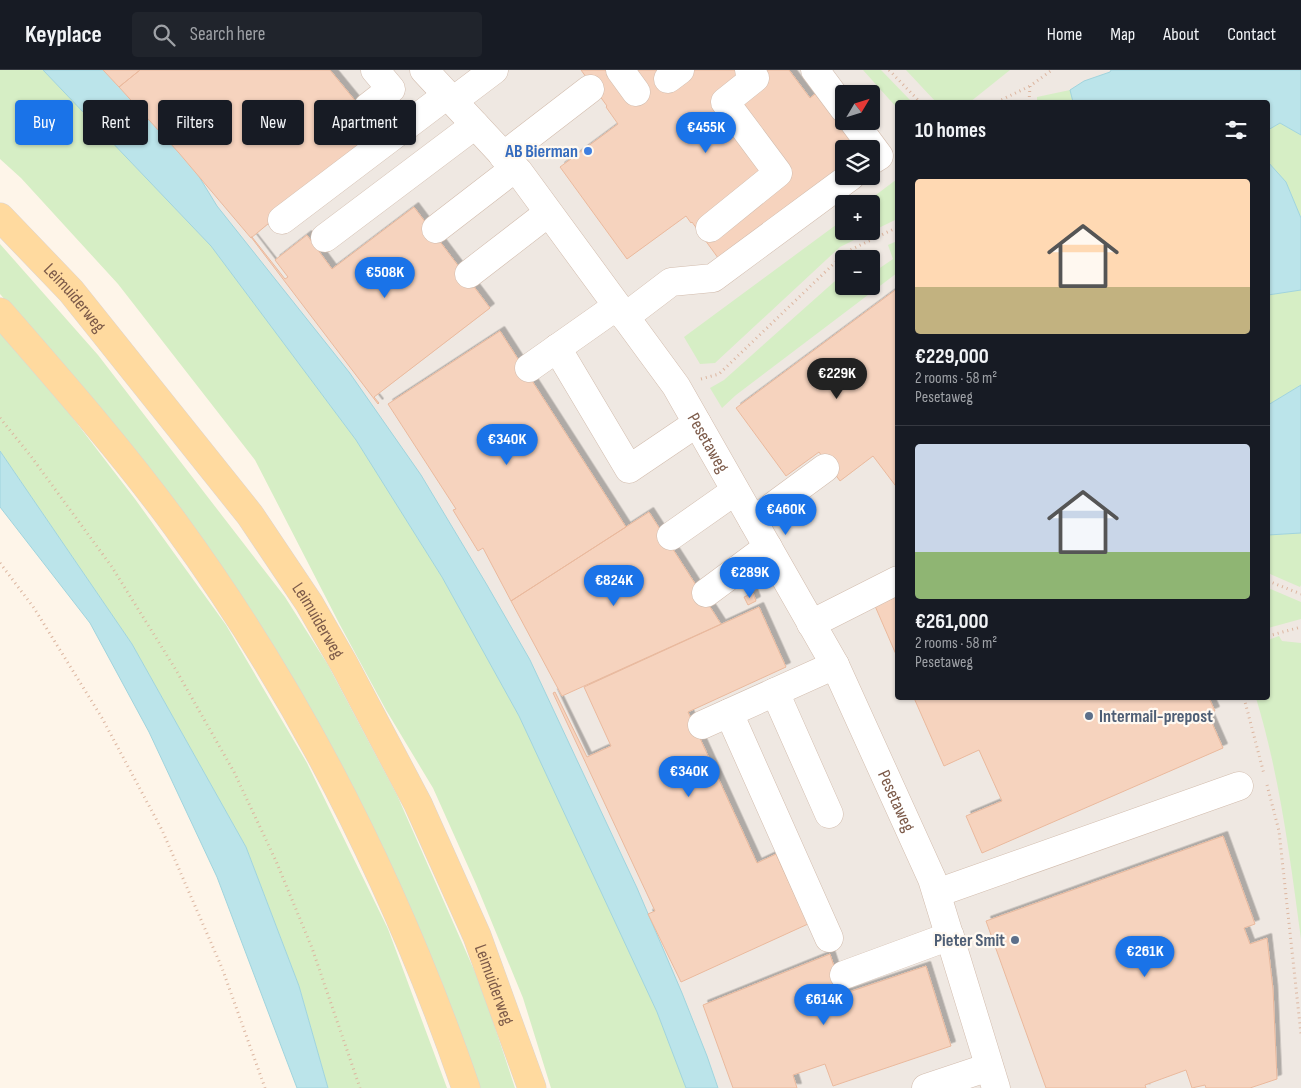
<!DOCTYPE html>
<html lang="en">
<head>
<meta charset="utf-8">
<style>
  body { margin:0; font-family:"Sofia Sans Condensed",sans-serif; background:#20242c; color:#f1f3f6; height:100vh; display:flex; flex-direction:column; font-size:19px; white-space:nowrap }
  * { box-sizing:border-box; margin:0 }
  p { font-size:16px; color:#9ea1a6 }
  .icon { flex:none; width:28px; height:28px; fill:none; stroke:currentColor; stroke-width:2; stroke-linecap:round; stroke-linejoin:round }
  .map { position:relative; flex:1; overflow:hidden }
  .side { position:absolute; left:895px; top:30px; width:375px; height:600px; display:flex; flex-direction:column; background:#171b24; border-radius:5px; box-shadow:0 1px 4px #0004 }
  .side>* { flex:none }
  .hud { position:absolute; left:15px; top:30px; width:475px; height:45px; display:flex; gap:10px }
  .needle { width:32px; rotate:52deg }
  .controls { position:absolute; left:835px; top:15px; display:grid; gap:10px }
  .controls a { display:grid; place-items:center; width:45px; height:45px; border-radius:5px; background:#171b24; box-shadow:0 1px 4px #0004; font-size:25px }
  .price { position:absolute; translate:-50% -42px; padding:0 11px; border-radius:18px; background:#1a73e8; color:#fff; font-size:16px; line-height:32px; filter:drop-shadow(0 1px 2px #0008) }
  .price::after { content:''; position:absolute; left:50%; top:30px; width:15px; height:11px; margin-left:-8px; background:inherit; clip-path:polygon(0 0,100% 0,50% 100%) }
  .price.active { background:#222; color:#fff }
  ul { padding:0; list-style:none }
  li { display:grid; align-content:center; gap:10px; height:265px; padding:0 20px }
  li+li { border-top:1px solid #363941 }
  li span { display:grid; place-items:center; height:155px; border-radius:5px; color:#555 }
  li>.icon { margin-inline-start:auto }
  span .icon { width:90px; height:90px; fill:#fffc; stroke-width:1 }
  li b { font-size:21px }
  h2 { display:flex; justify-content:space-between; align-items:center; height:60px; padding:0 20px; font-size:21px }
  .chip { padding:0 18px; border-radius:5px; background:#171b24; box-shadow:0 1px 4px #0004; font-size:18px; line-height:45px }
  .chip.active { background:#1a73e8; color:#fff }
  header { display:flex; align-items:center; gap:30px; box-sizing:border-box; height:70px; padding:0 25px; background:#171b24; border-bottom:1px solid #363941 }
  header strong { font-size:24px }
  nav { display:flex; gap:28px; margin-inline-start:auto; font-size:18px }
  .search { width:350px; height:45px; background:#20242c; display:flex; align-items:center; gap:12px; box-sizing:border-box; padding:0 18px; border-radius:5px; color:#9ea1a6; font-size:19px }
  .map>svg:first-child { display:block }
</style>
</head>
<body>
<header>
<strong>Keyplace</strong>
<div class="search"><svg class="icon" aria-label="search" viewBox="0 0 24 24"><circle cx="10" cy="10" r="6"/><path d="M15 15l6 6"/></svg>Search here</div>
<nav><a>Home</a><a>Map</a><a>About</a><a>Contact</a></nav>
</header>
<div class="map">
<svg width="1301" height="1018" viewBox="0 0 1301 1018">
  <defs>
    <filter id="shadow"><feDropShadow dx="4.5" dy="-4.5" stdDeviation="0" flood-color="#0004"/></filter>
  </defs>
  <rect width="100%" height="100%" fill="#fef5e9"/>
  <path fill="#efe8e2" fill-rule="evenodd" d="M0,0H1301V1018H654L497,641ZM844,24H871V51H844ZM898,32H1268V628H898ZM844,79H871V106H844ZM844,134H871V161H844ZM844,189H871V216H844Z"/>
  <path fill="#d6eec5" d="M0,0H43L211,176L356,370L442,507L519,646L657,942L686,1018H551L523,928L476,814L433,718L386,640L340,555L255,390L118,214L21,108L0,89Z
    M863,0H881L912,32H898L897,38Z
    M906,0H1010L970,32L935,31Z
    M1070,20L1073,32H1037V27Z
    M1280,53L1301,65V148L1286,112L1268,92V60Z
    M897,109V149L840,177L715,293L700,294L684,267L844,149V161H871V134H864Z
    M897,171V203L736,325L722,338L710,318L724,310L844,203V216H871V204L893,189L888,175Z
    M0,174L98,285L285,527L328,595L397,725L482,918L515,1018H478L441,910L366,748L129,374L0,224Z
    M1301,220V315L1268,335V225Z
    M0,263L69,343L135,429L226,555L307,693L388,859L447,1018H328L299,916L246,777L132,574L0,381Z
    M1301,463V515L1300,517L1268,503V465Z
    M1268,518L1301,532V549L1268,558Z
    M1279,566L1282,571L1301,573V869C1290,788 1280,707 1256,628H1268V570Z"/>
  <path fill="#bbe4ea" stroke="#a0d4dd" d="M43,0H118L173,64L217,136L349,302L421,405L487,515L530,590L637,818L682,923L707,986L718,1018H686L657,942L519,646L442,507L356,370L211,176Z
    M1111,0H1301V65L1280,53L1268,60V32H1073L1070,20L1084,11L1110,2Z
    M1268,92L1286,112L1301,148V220L1268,225Z
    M1301,315V463L1268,465V335Z
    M0,381L132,574L246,777L299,916L328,1018H297L217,807L149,662L90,553L0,437Z"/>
  <path fill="#f6d3be" stroke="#eab99d" filter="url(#shadow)" d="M103,0H140L119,17Z
    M140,0H330L380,61L251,168L179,83L119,17Z
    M581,0H789L810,28L815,24L866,79H844V106L721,192L692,152L691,153L686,146L627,189L560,97L618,54L606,37L607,36Z
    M414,137L490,238L374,327L379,333L378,334L251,167H252L285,209L288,207L275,190L307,165L332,199Z
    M898,218V419L873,386L840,411L819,382L786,406L736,338Z
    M500,261L626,457L511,531L483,478L478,481L453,440L456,439L388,334Z
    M649,442L721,554L562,626L511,531Z
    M753,523L756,531L748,535L744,527Z
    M898,526V589L875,536Z
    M759,537L786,597L688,642L757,793L776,784L808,854L681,912L648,844L655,841L553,623L555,622L587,687L611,676L584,617Z
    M914,628H1209L1215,641L1208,644L1223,678L982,783L966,746L1002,731L979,680L944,696Z
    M1223,766L1255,854L1244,858L1250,874L1267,868L1273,919L1277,1009L1250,1018H1206L1205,1015L1192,1018L1186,1000L1145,1015L1146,1018H1046L986,851Z
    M830,884L843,924L926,896L951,976L833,1016L825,994L793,1005L797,1018H733L703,935Z"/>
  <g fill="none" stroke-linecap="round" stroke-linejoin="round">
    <g stroke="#d2bcad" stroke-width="29">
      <g id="minor">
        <path id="s1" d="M424,0L519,102L676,316L835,595L932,809L996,1018"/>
        <path d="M620,0L636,22"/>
        <path d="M815,0L844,39"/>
        <path d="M668,9L680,0"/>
        <path d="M453,31L494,0"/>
        <path d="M368,37L391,19L375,0"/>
        <path d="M853,51L879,86L871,91"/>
        <path d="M503,86L590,19"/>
        <path d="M282,150L447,25"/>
        <path d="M710,158L778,103L725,32L755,8L749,0"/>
        <path d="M436,159L515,98"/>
        <path d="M325,168L475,55"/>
        <path d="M469,204L548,143"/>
        <path d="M625,247L671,212L713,208L851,106"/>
        <path d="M557,278L629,399L697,353"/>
        <path d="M529,298L617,236"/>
        <path d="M753,451L825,398"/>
        <path d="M671,466L735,421"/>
        <path d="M706,523L768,477"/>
        <path d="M811,554L898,510"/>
        <path d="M775,622L829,744"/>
        <path d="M729,643L829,868"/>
        <path d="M702,655L835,595"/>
        <path d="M937,823L1239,716"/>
        <path d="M844,905L950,866"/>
        <path d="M926,1018L989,997"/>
      </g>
    </g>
    <g stroke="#ddd4d0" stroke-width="29">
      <g id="major">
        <path id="s2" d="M0,147L71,221L250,445L309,533L344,594L418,734L477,866L532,1018"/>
        <path d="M0,242C60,311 121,380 175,454C300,625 397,818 466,1018"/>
      </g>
    </g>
    <path stroke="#dcb6a0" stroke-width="3" stroke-dasharray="1 4" stroke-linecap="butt" d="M889,0L920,32
      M997,32L1030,16
      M1029,32L1030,16L1052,0
      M701,309L719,304L846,182L898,157
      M0,348L30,385L112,497L176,600L234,702L276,791L312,878L360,1018
      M0,493L34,538L102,648L162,760L222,898L265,1018
      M1268,511L1301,524
      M1268,566L1301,557
      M1244,628L1264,704
      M1267,715L1279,761L1301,964"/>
    <use href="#minor" stroke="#fff" stroke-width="28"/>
    <use href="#major" stroke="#ffda9f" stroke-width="28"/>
  </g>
  <circle fill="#3f7fe0" stroke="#fff9f1" stroke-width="2" cx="588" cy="81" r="5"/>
  <g fill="#5c6f8a" stroke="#fff9f1" stroke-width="2">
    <circle cx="1089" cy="646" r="5"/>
    <circle cx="1015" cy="870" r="5"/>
  </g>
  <g text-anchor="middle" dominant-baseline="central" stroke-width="4.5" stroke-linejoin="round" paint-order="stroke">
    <g font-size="18" font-weight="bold" fill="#366cbe" stroke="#fff9f1" text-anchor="end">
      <text x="578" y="81">AB Bierman</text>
    </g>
    <g font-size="18" fill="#7c5a49" stroke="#fff9f1">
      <text stroke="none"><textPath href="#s2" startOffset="110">Leimuiderweg</textPath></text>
      <text stroke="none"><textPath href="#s1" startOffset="470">Pesetaweg</textPath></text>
      <text stroke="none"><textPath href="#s2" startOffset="515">Leimuiderweg</textPath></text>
      <text stroke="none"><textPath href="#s1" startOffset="875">Pesetaweg</textPath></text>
      <text stroke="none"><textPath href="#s2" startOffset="920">Leimuiderweg</textPath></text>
    </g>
    <g font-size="18" font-weight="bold" fill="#4e5e75" stroke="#fff9f1" text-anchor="start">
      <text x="1099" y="646">Intermail-prepost</text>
      <text x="1005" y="870" text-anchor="end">Pieter Smit</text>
    </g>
  </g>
</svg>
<div class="controls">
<a><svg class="needle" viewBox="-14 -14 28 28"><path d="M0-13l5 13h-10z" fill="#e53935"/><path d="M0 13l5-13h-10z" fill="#9ea1a6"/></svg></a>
<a><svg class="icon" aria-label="layers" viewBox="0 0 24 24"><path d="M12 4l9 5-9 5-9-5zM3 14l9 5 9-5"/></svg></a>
<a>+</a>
<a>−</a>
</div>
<b class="price" style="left:706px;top:84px">€455K</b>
<b class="price" style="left:385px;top:229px">€508K</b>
<b class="price active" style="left:837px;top:330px">€229K</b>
<b class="price" style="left:507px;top:396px">€340K</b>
<b class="price" style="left:786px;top:466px">€460K</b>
<b class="price" style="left:750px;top:529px">€289K</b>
<b class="price" style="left:614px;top:537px">€824K</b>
<b class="price" style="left:689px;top:728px">€340K</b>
<b class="price" style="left:1145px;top:908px">€261K</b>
<b class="price" style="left:824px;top:956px">€614K</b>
<div class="hud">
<a class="chip active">Buy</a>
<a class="chip">Rent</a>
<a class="chip">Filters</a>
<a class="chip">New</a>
<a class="chip">Apartment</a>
</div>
<section class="side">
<h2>10 homes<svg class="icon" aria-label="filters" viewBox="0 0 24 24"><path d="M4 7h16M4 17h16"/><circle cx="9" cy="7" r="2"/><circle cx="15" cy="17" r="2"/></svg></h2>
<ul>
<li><span style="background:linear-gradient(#ffd9b3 70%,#c2b280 0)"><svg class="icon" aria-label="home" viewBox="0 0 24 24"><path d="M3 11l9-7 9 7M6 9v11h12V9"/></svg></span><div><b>€229,000</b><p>2 rooms · 58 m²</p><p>Pesetaweg</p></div></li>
<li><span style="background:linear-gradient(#c9d6e8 70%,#8fb573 0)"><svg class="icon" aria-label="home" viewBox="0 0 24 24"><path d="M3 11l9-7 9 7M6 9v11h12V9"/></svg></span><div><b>€261,000</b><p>2 rooms · 58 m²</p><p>Pesetaweg</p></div></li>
</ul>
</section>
</div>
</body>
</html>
